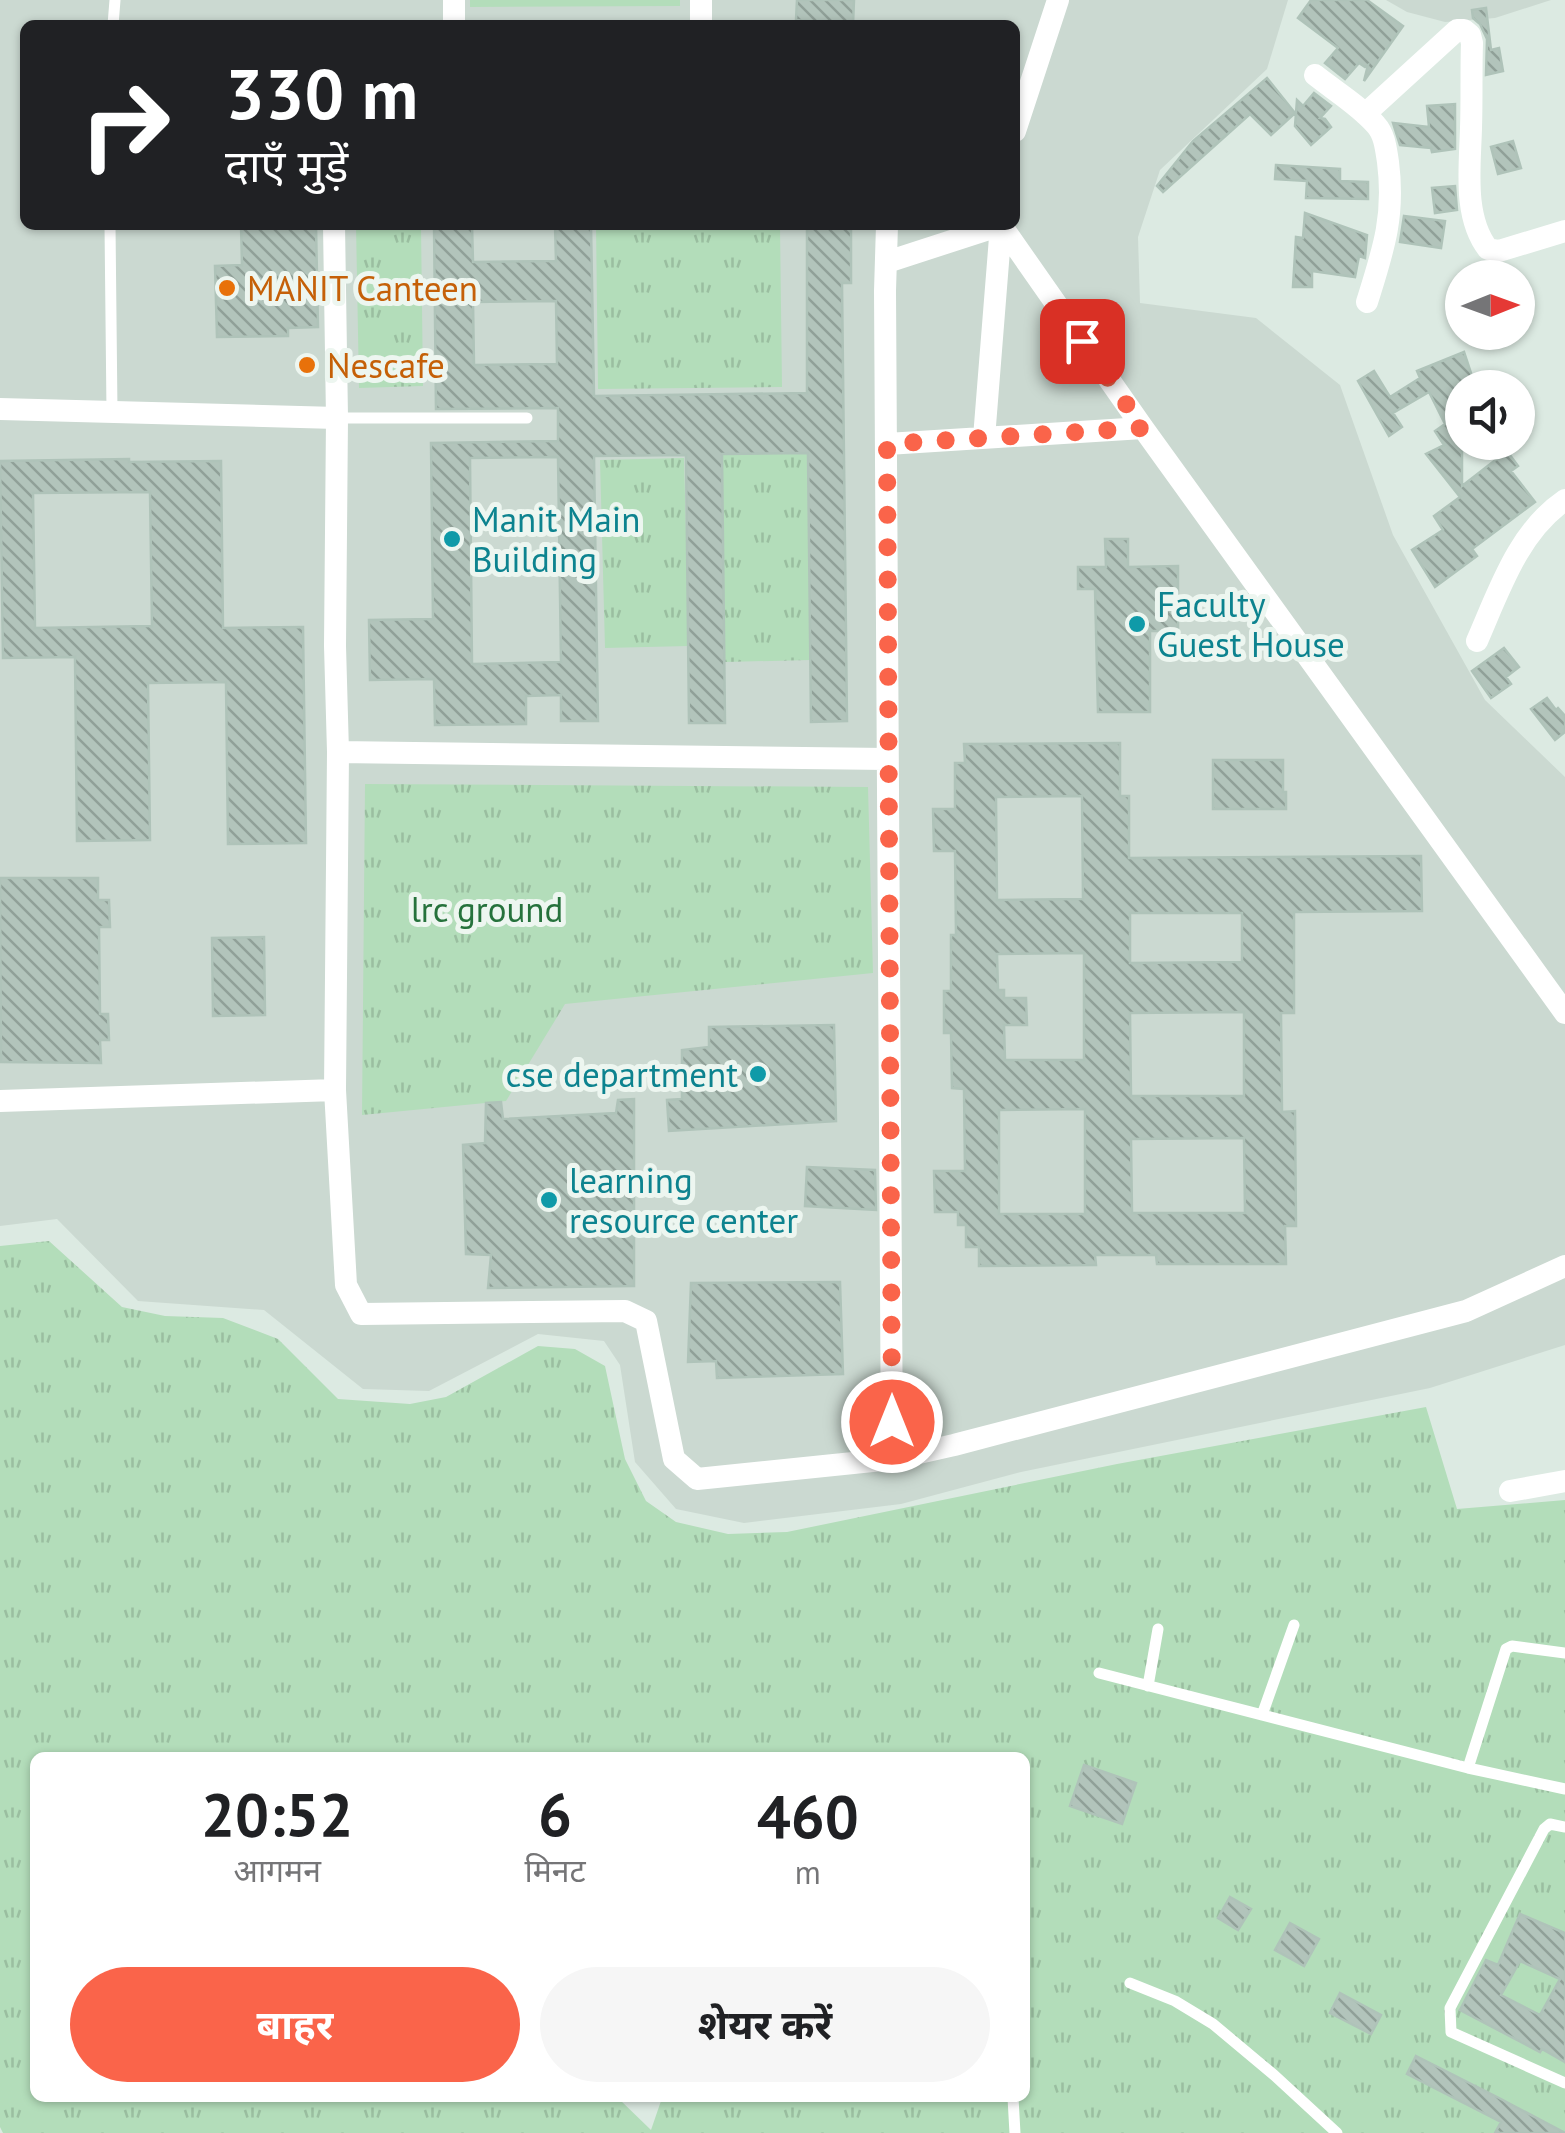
<!DOCTYPE html>
<html lang="hi">
<head>
<meta charset="utf-8">
<style>
	body { margin:0; font-family:"PT Sans","Noto Sans Devanagari",sans-serif; background:#f6f6f6; color:#202124; height:100vh; display:flex; flex-direction:column; font-size:38px; white-space:nowrap }
	* { box-sizing:border-box; margin:0 }
	p { font-size:32px; color:#757577 }
	.icon { flex:none; width:55px; height:55px; fill:none; stroke:currentColor; stroke-width:2; stroke-linecap:round; stroke-linejoin:round }
	.map { position:relative; flex:1; overflow:hidden }
	.side { position:absolute; left:30px; top:1752px; width:1000px; height:350px; display:flex; flex-direction:column; background:#fff; border-radius:15px; box-shadow:0 2px 8px #0004 }
	.side>* { flex:none }
	.guide { position:absolute; left:20px; top:20px; width:1000px; height:210px; border-radius:15px; box-shadow:0 2px 8px #0004; background:#202124; color:#fff; overflow:hidden }
	.needle { width:65px; rotate:89deg }
	.buttons { position:absolute; left:1445px; top:260px; display:grid; gap:20px }
	.buttons a { display:grid; place-items:center; width:90px; height:90px; border-radius:50%; background:#fff; box-shadow:0 2px 8px #0004; font-size:50px }
	.pin { position:absolute; display:grid; place-items:center; width:85px; height:85px; color:#fff; margin:-42px; border-radius:20px; box-shadow:0 5px 15px #0006 }
	.me { position:absolute; width:110px; margin:-55px; rotate:0deg; stroke-linejoin:round; filter:drop-shadow(0 0 8px #0008) }
	.turn { display:flex; align-items:center; gap:35px; height:210px; padding:0 40px; font-size:45px }
	.turn .icon { width:130px; height:130px; stroke-width:2.5 }
	.turn b { display:block; font-size:70px; line-height:85px }
	.eta { display:flex; justify-content:space-evenly; align-items:center; height:170px; text-align:center }
	.eta b { font-size:60px; font-weight:700; line-height:70px }
	.cta { display:flex; gap:20px; margin-top:auto; padding:20px 40px }
	.cta a { flex:1; height:115px; border-radius:60px; background:#fa644a; color:#fff; font-size:40px; font-weight:700; line-height:115px; text-align:center }
	.cta a+a { background:#f6f6f6; color:#202124 }
	.map>svg:first-child { display:block }
	.built { fill:#cbd9d1; fill-rule:evenodd }
	.grass { fill:url(#grass-tufts); fill-rule:evenodd }
	.building { fill:url(#building-back-hatch); stroke:#afc3b9; stroke-width:2.5; fill-rule:evenodd }
	.lines { fill:none; stroke-linecap:round; stroke-linejoin:round }
	.lane { stroke:#fff; stroke-width:11 }
	.street { stroke:#fff; stroke-width:22 }
	.route { stroke:#fa644a; stroke-width:18; stroke-dasharray:0 32.4 }
	.food-dot { fill:#e8710a; stroke:#edf6f0; stroke-width:4 }
	.culture-dot { fill:#0f9aa8; stroke:#edf6f0; stroke-width:4 }
	.labels { text-anchor:middle; dominant-baseline:central; stroke-width:10; stroke-linejoin:round; paint-order:stroke }
	.food-label { font-size:35px; fill:#c56008; stroke:#edf6f0; text-anchor:start }
	.culture-label { font-size:35px; fill:#0d838f; stroke:#edf6f0; text-anchor:start }
	.park-label { font-size:35px; fill:#26723c; stroke:#edf6f0 }
</style>
</head>
<body>
<div class="map">
<svg width="1565" height="2133" viewBox="0 0 1565 2133">
	<defs>
		<pattern id="grass-tufts" width="24" height="20" patternUnits="userSpaceOnUse" patternTransform="scale(2.5)"><rect width="24" height="20" fill="#b3ddba"/><path d="M3 7l-1-3M5 7V3M7 7l1-3M15 17l-1-3M17 17v-4M19 17l1-3" fill="none" stroke="#9abea0"/></pattern>
		<pattern id="building-back-hatch" width="6" height="6" patternUnits="userSpaceOnUse" patternTransform="scale(2.5)"><rect width="6" height="6" fill="#b2c4bb"/><path d="M-1 5l2 2M0 0l6 6M5-1l2 2" fill="none" stroke="#90a098"/></pattern>
	</defs>
	<rect width="100%" height="100%" fill="#dceae2"/>
	<path class="built" d="M0,0H1288L1267,69L1160,170L1138,237L1140,303L1256,318L1340,385L1393,535L1485,700L1565,777V1345L1430,1388L1021,1472L901,1504L744,1523L676,1509L635,1462L620,1365L604,1341L538,1334L429,1391L363,1389L264,1310L138,1301L57,1219L0,1226ZM25,25H1015V225H25Z
		M1386,0H1551L1495,18L1445,22L1407,12Z"/>
	<path class="grass" d="M470,0H680V6L470,7Z
		M356,225H421L423,386L359,388Z
		M596,225H780L782,387L598,389Z
		M808,453L810,660L725,662L722,454Z
		M684,458L689,646L605,648L600,460Z
		M365,784L868,787L873,973L565,1004L506,1101L362,1115Z
		M49,1241L122,1307L165,1316L223,1318L278,1339L338,1399L410,1404L446,1397L538,1346L575,1349L605,1366L625,1459L646,1501L676,1522L728,1534L787,1532L1117,1464L1426,1407L1457,1509L1565,1500V2133H3L0,2127V1246ZM35,1758H1025V2098H662L651,2130L618,2098H35Z"/>
	<path class="building" d="M797,0H854L853,25H826V23L796,20Z
		M1311,0H1367L1403,26L1364,81L1368,65L1365,67L1359,63L1345,79L1325,63L1338,48L1298,18Z
		M1486,8L1491,50L1499,48L1503,71L1486,75L1487,39L1480,24L1473,18L1472,10Z
		M1267,78L1295,113L1271,135L1250,114L1163,192L1157,186L1193,141Z
		M1314,93L1331,106L1320,118L1325,119L1331,127L1311,145L1295,126L1297,100L1303,106Z
		M1455,104V149L1432,152L1431,148L1400,145L1393,123L1429,127L1427,106Z
		M1513,141L1521,168L1498,174L1491,147Z
		M1276,165L1340,169V181L1368,182V199L1306,198L1307,181L1275,179Z
		M1455,186L1457,210L1435,213L1432,188Z
		M1305,213L1367,235L1365,258L1359,256L1355,277L1312,271V287H1293L1296,237L1303,238Z
		M1404,216L1445,221L1441,248L1400,242Z
		M241,225H316L318,327L288,328V336L217,337L215,266L242,265Z
		M434,225H472L473,262L556,261L555,225H591L594,396L807,393V225H851V283H842L847,721L811,722L808,453L722,454L725,723H689L686,455L594,456L598,721H561V695L526,696V724L435,725L434,679L370,680L369,620L433,619L431,443L558,441V408L436,409ZM556,301L557,364L474,365L473,302ZM558,457L561,662L472,664L470,458Z
		M1464,352L1476,388L1462,387V486L1507,451L1518,466L1511,471L1535,502L1472,549L1477,556L1435,587L1412,550L1443,530L1434,516L1460,497L1426,454L1444,445L1435,431L1445,424L1429,392L1393,413L1402,427L1389,436L1358,381L1374,371L1390,397L1420,378L1417,371Z
		M129,459V462L221,461L223,628L303,627L306,843L228,844L226,682L148,683L150,840L77,841L75,657L3,658L0,461ZM150,492L152,626L35,628L33,493Z
		M1105,539H1128V567L1178,566V631H1150V712H1098L1095,589H1078V567H1106Z
		M1504,648L1519,667L1506,677L1511,684L1491,698L1472,671Z
		M1547,698L1556,710L1558,708L1565,716V732L1555,740L1531,709Z
		M1120,743V796H1129V858L1421,856L1422,911L1294,912V1013H1281L1282,1112L1295,1111L1296,1226H1285L1286,1264H1157L1156,1255H1095L1096,1265L979,1266V1247H966V1225H958V1212H935L934,1171H965L964,1089L952,1088L951,1033H944V991H951V935H956L955,851H934L933,809H955V763H965L964,744ZM1082,796L1083,899L997,900L996,797ZM1130,913H1242V962L1130,963ZM1084,953V1060H1005L1004,1025H1027L1026,998H1004V990H998L997,954ZM1244,1012V1096H1131L1130,1013ZM1085,1109V1214H999V1110ZM1244,1138L1245,1213H1132L1131,1139Z
		M1213,760H1283V792H1286V809H1213Z
		M0,878H98V900H109L110,927H99L100,1014H108L109,1040H100L101,1063L1,1062Z
		M264,937L265,1015L213,1016L212,938Z
		M834,1025L836,1121L669,1131L667,1100L682,1099V1050L709,1047V1027Z
		M634,1099V1286L488,1288L491,1255L466,1254L463,1145L485,1143L486,1103L501,1102L503,1119L616,1113L618,1100Z
		M807,1167L875,1170L876,1210L805,1206Z
		M840,1282L843,1374L717,1378L716,1361L688,1362L691,1283Z
		M1084,1765L1136,1783L1122,1824L1070,1806Z
		M1230,1897L1251,1909L1238,1930L1218,1918Z
		M1520,1914L1565,1933V2062L1542,2049L1540,2052L1460,2010L1486,1960L1498,1965ZM1520,1961L1560,1979L1540,2015L1501,1995Z
		M1290,1923L1319,1939L1304,1966L1275,1950Z
		M1340,1993L1381,2015L1371,2034L1330,2013Z
		M1416,2056L1499,2098L1565,2133H1495L1501,2122L1407,2074Z"/>
	<g class="lines">
		<path class="lane" d="M113,25L115,0
			M110,225L112,412
			M337,418H527
			M1099,1673L1468,1768L1565,1789
			M1148,1686L1158,1629
			M1262,1715L1294,1625
			M1468,1768L1506,1649L1512,1646L1565,1653
			M1565,1827L1550,1824L1544,1829L1450,2008L1451,2032L1565,2083
			M1130,1983L1175,2001L1213,2024L1274,2075L1337,2133
			M1013,2098L1015,2133"/>
		<path class="street" d="M454,0V25
			M701,25V0
			M1315,75C1335,91 1360,106 1376,125C1385,135 1386,150 1388,162C1395,217 1383,251 1367,302
			M1365,114L1457,30H1464L1470,35L1472,43C1471,71 1472,100 1471,128C1470,167 1463,217 1488,249L1499,251L1565,231
			M1015,131L1058,0
			M334,225L337,418L335,646L338,752L335,1090L346,1285L361,1314L625,1311L646,1321L674,1459L697,1479L892,1459L954,1445L1466,1311L1565,1266
			M887,225L885,291L892,1459
			M887,262L1001,225L1143,428L1565,1013
			M0,409L337,418
			M984,438L1001,225
			M887,444L1143,428
			M1477,641C1499,591 1518,532 1565,500
			M338,752L887,759
			M0,1101L335,1090
			M1510,1491L1565,1481"/>
	</g>
	<g class="lines">
		<path class="route" d="M892,1422L887,444L1143,428L1082,341"/>
	</g>
	<g class="food-dot">
		<circle cx="227" cy="288" r="10"/>
		<circle cx="307" cy="365" r="10"/>
	</g>
	<g class="culture-dot">
		<circle cx="452" cy="539" r="10"/>
		<circle cx="1137" cy="624" r="10"/>
		<circle cx="758" cy="1074" r="10"/>
		<circle cx="549" cy="1200" r="10"/>
	</g>
	<g class="labels">
		<g class="food-label">
			<text x="247" y="288">MANIT Canteen</text>
			<text x="327" y="365">Nescafe</text>
		</g>
		<g class="culture-label">
			<text x="472" y="519">Manit Main<tspan x="472" dy="40">Building</tspan></text>
			<text x="1157" y="604">Faculty<tspan x="1157" dy="40">Guest House</tspan></text>
			<text x="738" y="1074" text-anchor="end">cse department</text>
			<text x="569" y="1180">learning<tspan x="569" dy="40">resource center</tspan></text>
		</g>
		<g class="park-label">
			<text x="487" y="909">lrc ground</text>
		</g>
	</g>
</svg>
<div class="buttons">
<a><svg class="needle" viewBox="-14 -14 28 28"><path d="M0-13l5 13h-10z" fill="#e53935"/><path d="M0 13l5-13h-10z" fill="#757577"/></svg></a>
<a><svg class="icon" aria-label="sound" viewBox="0 0 24 24"><path d="M4 9h4l5-4v14l-5-4H4zM17 9q2 3 0 6"/></svg></a>
</div>
<div class="pin" style="left:1082px;top:341px;background:#d93025"><svg class="icon" aria-label="arrive" viewBox="0 0 24 24"><path d="M6 21V4h12l-3 4 3 4H6"/></svg></div>
<svg class="me" style="left:892px;top:1422px" viewBox="-20 -20 40 40"><circle r="17" fill="#fa644a" stroke="#fff" stroke-width="3"/><path d="M0-11L8 9 0 5-8 9z" fill="#fff"/></svg>
<div class="guide">
<div class="turn"><svg class="icon" aria-label="right" viewBox="0 0 24 24"><path d="M7 20v-9h11M14 6l5 5-5 5"/></svg><div><b>330 m</b>दाएँ मुड़ें</div></div>
</div>
<section class="side">
<div class="eta">
<div><b>20:52</b><p>आगमन</p></div>
<div><b>6</b><p>मिनट</p></div>
<div><b>460</b><p>m</p></div>
</div>
<div class="cta"><a>बाहर</a><a>शेयर करें</a></div>
</section>
</div>
</body>
</html>
